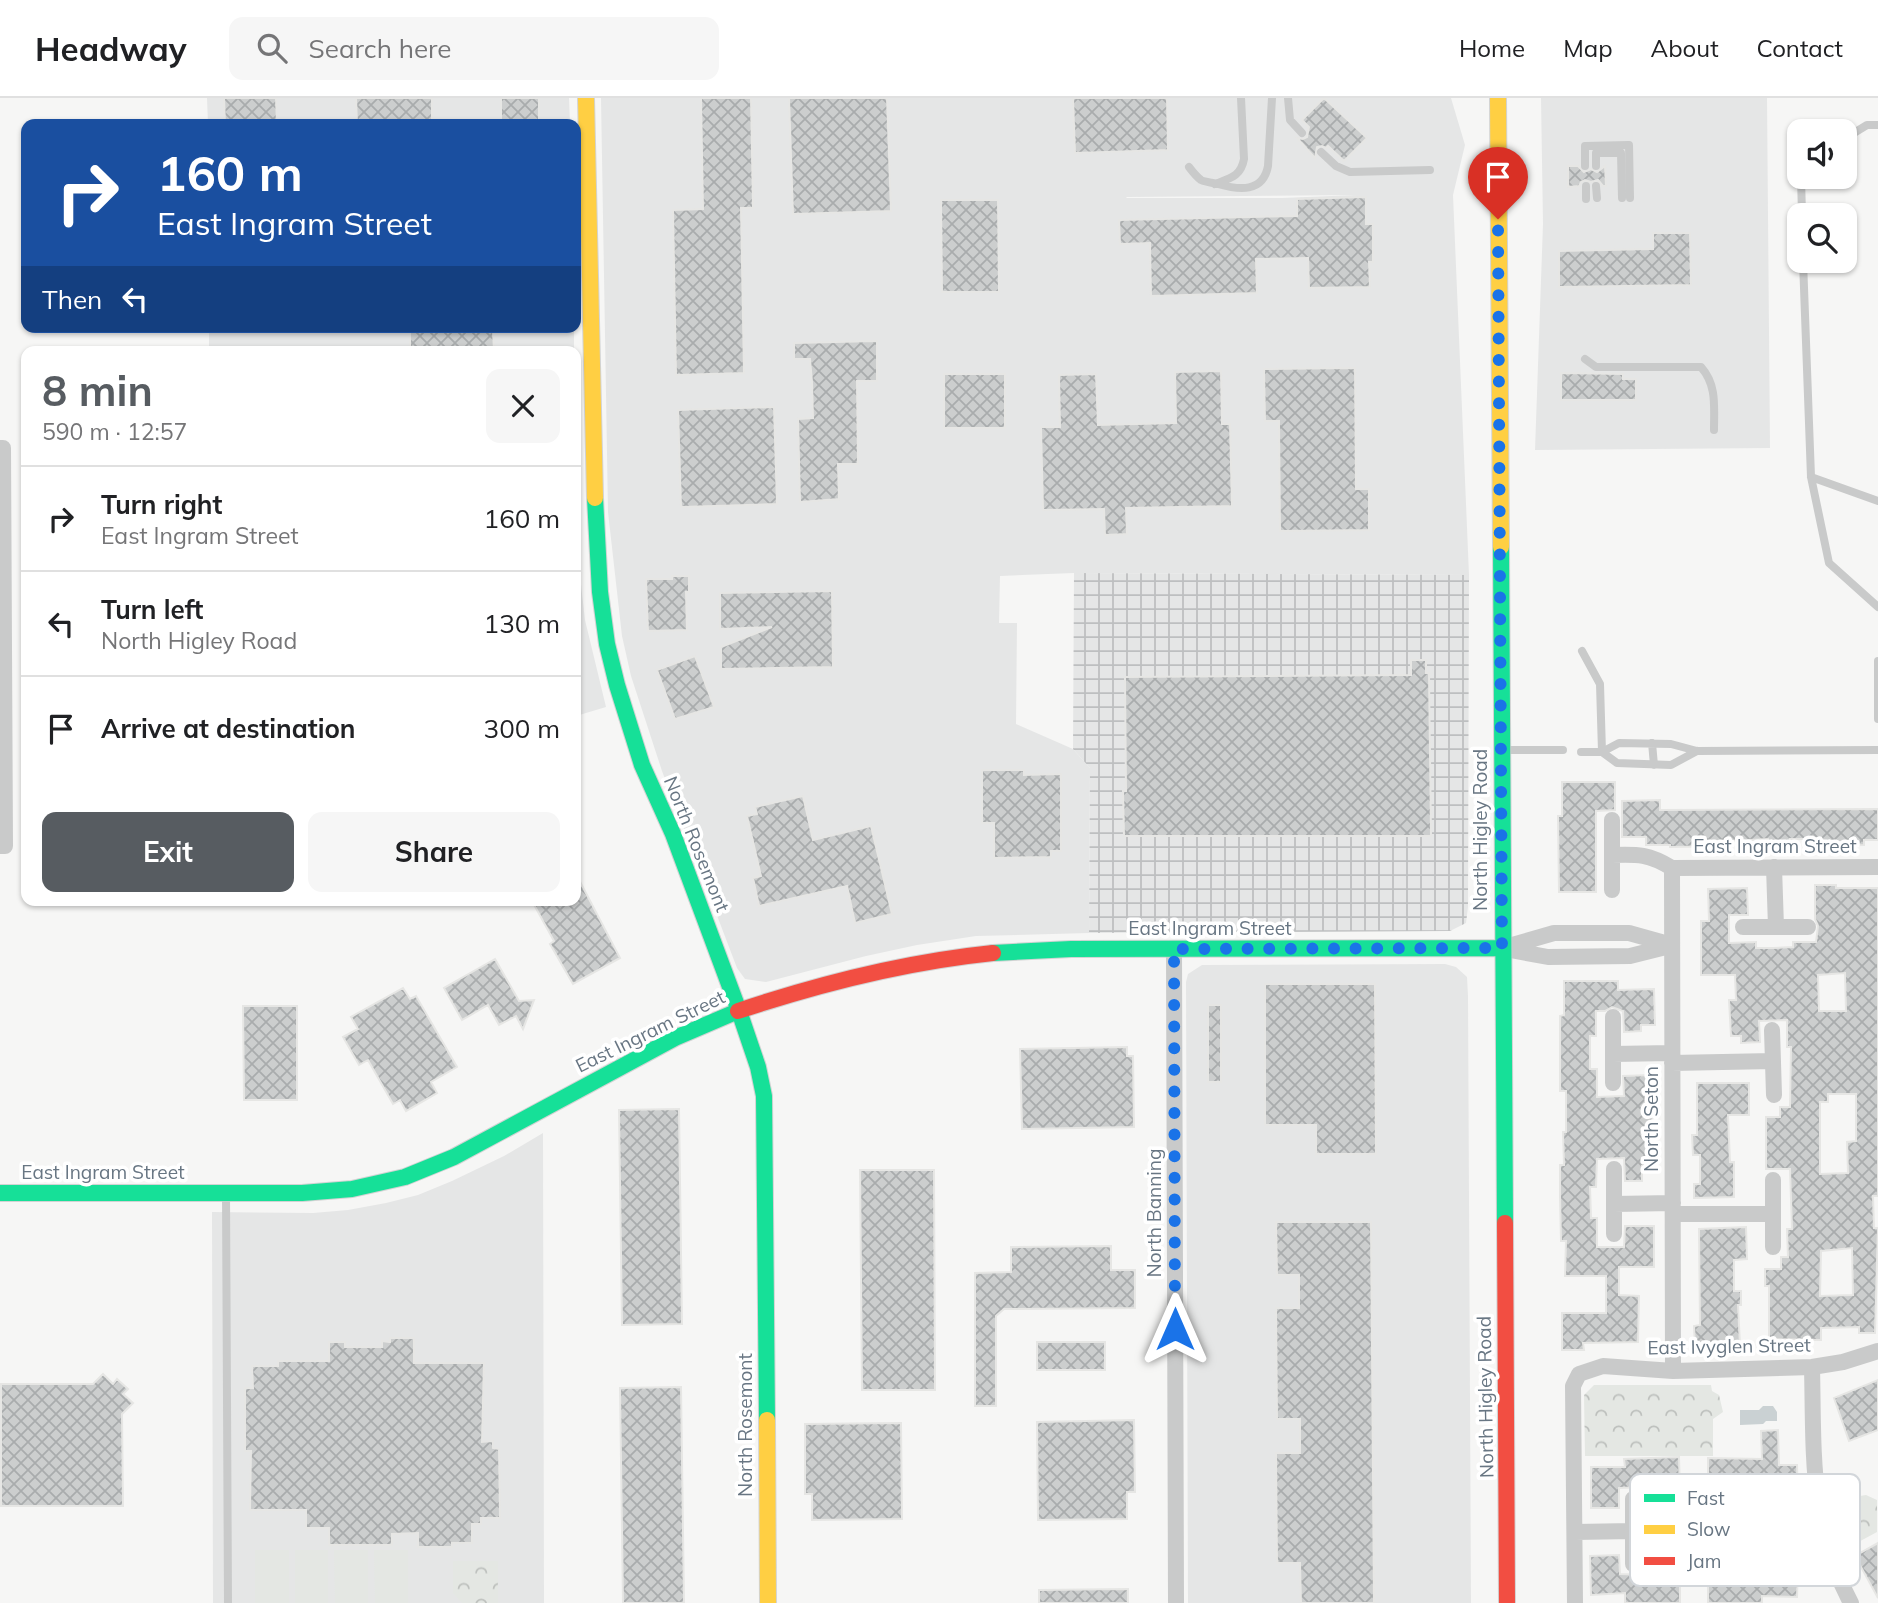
<!DOCTYPE html>
<html lang="en">
<head>
<meta charset="utf-8">
<style>
	body { margin:0; font-family:Mulish,sans-serif; background:#f6f6f6; color:#202124; height:100vh; display:flex; flex-direction:column; font-size:26px; white-space:nowrap }
	* { box-sizing:border-box; margin:0 }
	p { font-size:23px; color:#757577 }
	.icon { flex:none; width:38px; height:38px; fill:none; stroke:currentColor; stroke-width:2; stroke-linecap:round; stroke-linejoin:round }
	.map { position:relative; flex:1; overflow:hidden }
	.sheet { position:absolute; left:21px; top:248px; width:560px; height:560px; display:flex; flex-direction:column; background:#fff; border-radius:14px; box-shadow:0 2px 5px #0004 }
	.sheet>* { flex:none }
	.top-card { position:absolute; left:21px; top:21px; width:560px; height:214px; border-radius:14px; box-shadow:0 2px 5px #0004; background:#1a4fa0; color:#fff; overflow:hidden }
	.fabs { position:absolute; left:1787px; top:21px; display:grid; gap:14px }
	.fabs a { display:grid; place-items:center; width:70px; height:70px; border-radius:14px; background:#fff; box-shadow:0 2px 5px #0004; font-size:35px }
	.pin { position:absolute; display:grid; place-items:center; width:60px; height:60px; color:#fff; margin:-72px -30px; border-radius:50% 50% 50% 0; rotate:-45deg; box-shadow:0 0 7px #0007 }
	.pin .icon { rotate:45deg }
	.me { position:absolute; width:77px; margin:-38px; rotate:0deg; stroke-linejoin:round; filter:drop-shadow(0 0 5px #0008) }
	.turn { display:flex; align-items:center; gap:24px; height:147px; padding:0 21px; font-size:32px }
	.turn .icon { width:91px; height:91px; stroke-width:2.5 }
	.turn b { display:block; font-size:49px; line-height:60px }
	.then { display:flex; align-items:center; height:66px; padding:0 21px; background:#0003; gap:14px; font-size:26px }
	.round { display:grid; place-items:center; flex:none; width:74px; height:74px; border-radius:14px; background:#f6f6f6 }
	.overview { display:flex; align-items:center; justify-content:space-between; height:119px; padding:0 21px }
	h1 { font-size:42px; font-weight:700; line-height:52px; color:#575c61 }
	.primary-button { display:flex; gap:14px; margin-top:auto; padding:14px 21px }
	.primary-button a { flex:1; height:80px; border-radius:14px; background:#575c61; color:#fff; font-size:28px; font-weight:700; line-height:80px; text-align:center }
	.primary-button a+a { background:#f6f6f6; color:#202124 }
	ul { padding:0; list-style:none }
	li { display:flex; align-items:center; gap:21px; height:105px; padding:0 21px; border-top:2px solid #e0e0e0 }
	li div { flex:1 }
	li b { display:block; font-size:26px }
	li em { font-style:normal }
	header { display:flex; align-items:center; gap:42px; box-sizing:border-box; height:98px; padding:0 35px; background:#fff; border-bottom:2px solid #e0e0e0 }
	header strong { font-size:33px }
	nav { display:flex; gap:38px; margin-inline-start:auto; font-size:24px }
	.search { width:490px; height:63px; background:#f6f6f6; display:flex; align-items:center; gap:18px; box-sizing:border-box; padding:0 24px; border-radius:14px; color:#757577; font-size:26px }
	.map>svg:first-child { display:block }
	.built { fill:#e5e6e6; fill-rule:evenodd }
	.industrial { fill:url(#industrial-grid) }
	.green { fill:#e4e7e3 }
	.park { fill:url(#park-crowns) }
	.water { fill:#cad1d3 }
	.building { fill:url(#building-cross-hatch); stroke:#e6e6e4; stroke-width:2; fill-rule:evenodd }
	.lines { fill:none; stroke-linecap:round; stroke-linejoin:round }
	.fast-casing { stroke:#d2d3d3; stroke-width:18 }
	.slow-casing { stroke:#d2d3d3; stroke-width:18 }
	.jam-casing { stroke:#d2d3d3; stroke-width:18 }
	.lane { stroke:#c9caca; stroke-width:8 }
	.street { stroke:#c9caca; stroke-width:16 }
	.fast { stroke:#16e098; stroke-width:16 }
	.slow { stroke:#ffcf43; stroke-width:16 }
	.jam { stroke:#f24e42; stroke-width:16 }
	.route { stroke:#1a73e8; stroke-width:12; stroke-dasharray:0 21.6 }
	.labels { text-anchor:middle; dominant-baseline:central; stroke-width:7; stroke-linejoin:round; paint-order:stroke }
	.street-label { font-size:19px; fill:#687683; stroke:#fff }
	.key { fill:#fff; stroke:#d2d6da; stroke-width:2 }
	.key-label { font-size:19px; fill:#687683 }
</style>
</head>
<body>
<header>
<strong>Headway</strong>
<div class="search"><svg class="icon" aria-label="search" viewBox="0 0 24 24"><circle cx="10" cy="10" r="6"/><path d="M15 15l6 6"/></svg>Search here</div>
<nav><a>Home</a><a>Map</a><a>About</a><a>Contact</a></nav>
</header>
<div class="map">
<svg width="1878" height="1505" viewBox="0 0 1878 1505">
	<defs>
		<pattern id="industrial-grid" width="8" height="8" patternUnits="userSpaceOnUse" patternTransform="scale(1.75)"><rect width="8" height="8" fill="#e5e6e6"/><path d="M0 4h8M4 0v8" fill="none" stroke="#bdbfc0"/></pattern>
		<pattern id="park-crowns" width="20" height="18" patternUnits="userSpaceOnUse" patternTransform="scale(1.75)"><rect width="20" height="18" fill="#e4e7e3"/><path d="M2 6a3 3 0 1 1 6 0M12 15a3 3 0 1 1 6 0" fill="none" stroke="#bdc0bd"/></pattern>
		<pattern id="building-cross-hatch" width="8" height="8" patternUnits="userSpaceOnUse" patternTransform="scale(1.75)"><rect width="8" height="8" fill="#cccece"/><path d="M0 0l8 8M0 8l8-8" fill="none" stroke="#a9acad"/></pattern>
	</defs>
	<rect width="100%" height="100%" fill="#f6f6f5"/>
	<path class="built" d="M207,0H569L570,26H208Z
		M601,0H1451L1465,47L1453,97L1469,477L1074,475L1000,478L999,525H1017L1016,626L1073,651L1090,670L1089,835L976,838L917,847L866,858L766,884L745,881L737,870L662,673L631,578L622,538L608,414ZM1357,97L1282,100H1126L1127,99Z
		M1541,0H1767L1770,350L1535,352L1543,126Z
		M209,229H574V254H209Z
		M576,350L580,478L585,522L606,609L576,618Z
		M1445,866L1456,869L1467,879L1468,898L1471,1505H1188L1186,884L1188,876L1202,867Z
		M543,1035L544,1505H213L212,1114L313,1115L348,1112L386,1105L418,1097L452,1083L504,1058Z"/>
	<path class="industrial" d="M1074,475L1469,477L1468,809L1466,825L1450,833L1089,835L1090,670L1073,651Z"/>
	<path class="green" d="M255,1452H289V1505H255Z
		M295,1452H328V1505H295Z
		M334,1452H368V1505H335Z
		M374,1452H408V1505H375Z"/>
	<path class="park" d="M1594,1287H1711L1712,1293L1719,1297L1723,1314L1713,1321V1358H1585L1584,1297Z
		M1829,1380C1841,1384 1849,1392 1860,1398L1866,1397L1877,1402V1434L1840,1454L1834,1430Z
		M453,1463H498V1505H462L453,1495Z"/>
	<path class="water" d="M1763,1308H1773L1777,1314V1323H1766L1763,1326L1740,1327V1312H1759Z"/>
	<path class="building" d="M224,0H276L277,26H225Z
		M356,0H432V26H357Z
		M501,0H539V26H501Z
		M701,0H751L753,110H741L744,275L676,277L673,112L703,111Z
		M789,0H887L891,113L793,116Z
		M1073,0H1167L1168,52L1075,55Z
		M1324,0L1367,40L1344,63L1328,48L1326,50L1322,48L1317,49L1315,60L1297,40L1303,41L1307,39L1309,29L1302,22Z
		M1568,68H1578L1584,74L1591,71L1597,74L1605,68L1606,88H1603L1598,82L1591,84L1585,82L1581,84L1579,88L1568,89Z
		M1366,99V126H1373V164H1369L1370,189L1309,190L1308,160L1256,161L1257,195L1151,198L1150,145L1120,146L1119,122L1297,118V101Z
		M941,102H998L999,194H942Z
		M1653,135H1690L1691,187L1559,189V153L1653,151Z
		M410,229H442V233L493,232L494,254H410Z
		M877,243V283H857L858,366H838L839,401L800,404L798,321L813,320L812,284L810,261H794V245Z
		M1355,270L1356,391H1369V432L1280,433L1279,323H1265L1264,271Z
		M1221,273L1222,326H1230L1232,408L1126,410L1127,436L1105,437L1104,411L1043,412L1041,329H1060L1059,277L1096,276L1098,327L1176,325L1175,274Z
		M1561,275L1623,276V281H1636V302H1561Z
		M944,276H1005V330H944Z
		M774,309L777,406L681,409L678,312Z
		M672,478H689V494H686L687,532L648,533L646,481H672Z
		M832,493L833,569L721,571V549L772,529L720,531V495Z
		M695,558L714,609L675,621L657,572Z
		M1411,562H1426V575H1429L1431,738H1124L1123,693H1126L1125,579L1411,577Z
		M982,672H1024V677L1061,676V753H1051V759L994,760V725H982Z
		M1562,684H1615V712L1596,713V794H1559L1558,718H1562Z
		M803,698L813,742L871,728L892,816L855,825L847,788L759,808L753,780L761,778L747,718L757,716L755,709Z
		M1660,702V712L1878,711V742H1864V747L1816,748V741H1790L1791,748L1769,749L1768,741L1732,743V748L1670,749V747H1646V739H1622V703Z
		M576,776L620,860L573,886L550,846L554,843L532,803H576Z
		M1815,787H1836V790H1878V1098H1873L1874,1130H1878L1875,1235H1859V1229L1821,1230V1242L1769,1241V1188H1765V1171H1781V1159H1788L1787,1131H1792L1790,1071H1766V1019H1780V1009H1790L1791,949H1787V922L1759,923L1760,944L1741,945V938H1731L1729,902H1736L1735,877H1701V823H1709L1708,791L1747,790L1748,817H1729V845L1756,844V850H1773L1793,849V844H1816L1818,828L1815,821ZM1845,875L1846,913H1819L1818,877ZM1828,996H1856V1043L1847,1044L1848,1075L1820,1076V1004H1828ZM1852,1150L1853,1197L1820,1198L1821,1153Z
		M495,861L519,903L534,902L523,931L516,918L499,927L488,907L462,922L444,890Z
		M1564,883H1618V892L1654,891L1655,927H1641V933L1624,934L1623,913L1612,909L1605,913H1596V938H1590V971H1597V999L1624,998L1623,978L1652,977L1653,1068H1642V1083H1625L1624,1060L1597,1061L1596,1089H1590L1591,1120H1597V1149H1624L1625,1128H1654V1169H1619V1197L1639,1198L1638,1244L1583,1245L1584,1252H1562V1215H1606V1178H1565L1566,1143H1561L1560,1098V1067H1564L1563,1034H1566V993H1560V918L1564,917Z
		M1265,886H1375L1376,1056H1316V1027H1265Z
		M403,890L410,901L416,898L457,969L431,984L437,995L406,1013L400,1002L393,1006L368,962L359,967L343,939L358,931L351,919Z
		M1208,907H1221V984H1208Z
		M243,908H297V1002H244Z
		M1127,949V958H1133L1134,1029L1022,1031L1020,951Z
		M1697,985H1749V1017H1728L1730,1064H1734V1099L1694,1100V1086H1700V1057H1693L1692,1037H1697Z
		M679,1011L682,1226L622,1227L619,1012Z
		M860,1072H934L935,1292H862Z
		M1276,1124H1371L1374,1505H1301L1300,1465H1277L1276,1355H1300V1321H1277L1276,1210H1299V1177H1277Z
		M1746,1129L1747,1161L1734,1162V1193H1741V1207H1738L1740,1247L1695,1249L1694,1228L1700,1227L1699,1131Z
		M1111,1148V1172H1135V1210L1004,1211L996,1218V1308H975V1175L1011,1174V1149Z
		M390,1240H414V1265H484L482,1344L493,1343V1350L499,1351L500,1420H481V1426H472V1445H452V1449H418V1435L392,1436V1447H329V1430H306V1412H250L251,1353H245V1290H253L252,1268H278V1263H329V1244H345V1249H382V1243L390,1244Z
		M1037,1244H1105V1272H1037Z
		M103,1276L113,1286L117,1281L128,1291L123,1296L133,1305L122,1316L123,1408H1V1286H93Z
		M1878,1282V1332L1849,1343L1834,1300Z
		M681,1289L684,1505H623L620,1290Z
		M1134,1322L1135,1394H1127V1421L1038,1422L1037,1324Z
		M901,1325L902,1421L812,1422V1396H805V1326Z
		M1778,1332L1779,1367H1797L1798,1400H1785L1786,1414L1769,1415L1768,1390L1757,1387L1740,1389L1739,1416H1734V1453H1740V1476L1755,1477L1769,1476V1454H1786V1468L1798,1469L1797,1499L1762,1498V1505H1708V1472L1680,1471V1505H1625V1495L1591,1497L1590,1458L1619,1457L1620,1476L1646,1477V1453H1654V1416H1647L1646,1389L1619,1390V1410H1591V1369H1625L1624,1361L1679,1359L1680,1394H1708V1360L1762,1361L1761,1333Z
		M1878,1445V1500L1855,1458Z
		M1128,1491V1505H1039V1492Z"/>
	<g class="lines">
		<g class="fast-casing">
			<path id="fast" d="M595,400L600,494L607,546L617,587L642,667L673,736L739,913L758,969L764,998L767,1322
				M1501,449L1505,1125
				M993,855L1071,851L1502,850
				M0,1095H302L352,1091L405,1079L454,1059L675,940L738,913"/>
		</g>
		<g class="slow-casing">
			<path id="slow" d="M586,0L595,400
				M1498,0L1501,449
				M767,1322L768,1505"/>
		</g>
		<g class="jam-casing">
			<path id="jam" d="M738,913C822,885 905,864 993,855
				M1505,1125L1507,1505"/>
		</g>
		<path class="lane" d="M1288,0L1290,22L1302,35
			M1844,41L1867,27H1878
			M1321,54L1336,68L1350,74L1430,72
			M1585,68V48L1629,47L1630,100
			M1596,68V55H1621L1622,100
			M1189,69C1192,73 1197,79 1201,82C1205,84 1213,85 1218,86C1239,92 1263,95 1268,68L1272,0
			M1801,79L1802,117
			M1215,86C1231,80 1241,78 1244,61L1241,0
			M1586,88V101
			M1596,88L1597,100
			M1803,163L1811,379L1829,465L1878,509
			M1585,261L1596,269H1701C1717,287 1714,308 1714,332
			M1811,379L1878,403
			M1582,553L1600,586L1602,654
			M1878,563V621
			M1652,645L1654,667
			M1504,652H1563
			M1581,654H1602L1619,645L1671,646L1697,653L1878,652
			M1602,654L1617,665L1671,667L1697,653
			M226,1095L228,1505"/>
		<path class="street" d="M0,350H3L5,748H0
			M1612,722V792
			M1612,757C1638,756 1649,756 1672,770
			M1774,769L1776,829
			M1672,770L1673,1273
			M1672,770L1878,769
			M1743,829H1808
			M1502,850L1554,835H1629L1672,847
			M1174,851L1176,1505
			M1505,851L1548,859L1630,858L1670,848
			M1613,919V985
			M1772,932L1774,997
			M1613,956L1672,955
			M1672,965L1773,963
			M1614,1071V1136
			M1773,1082V1149
			M1614,1106L1673,1105
			M1673,1116H1773
			M1812,1269C1814,1355 1809,1428 1851,1505
			M1633,1401V1466
			M1756,1431L1822,1432
			M1575,1434L1633,1433
			M1756,1467V1397
			M1575,1505L1573,1288L1579,1276L1603,1268L1673,1273L1812,1269L1843,1264L1878,1253"/>
		<use href="#fast" class="fast"/>
		<use href="#slow" class="slow"/>
		<use href="#jam" class="jam"/>
	</g>
	<g class="lines">
		<path class="route" d="M1175,1231L1174,851L1502,850L1498,121"/>
	</g>
	<g class="labels">
		<g class="street-label">
			<text transform="translate(1480 732) rotate(-90)">North Higley Road</text>
			<text transform="translate(697 746) rotate(68)">North Rosemont</text>
			<text x="1775" y="748">East Ingram Street</text>
			<text x="1210" y="830">East Ingram Street</text>
			<text transform="translate(650 933) rotate(-26)">East Ingram Street</text>
			<text transform="translate(1651 1021) rotate(-90)">North Seton</text>
			<text x="103" y="1074">East Ingram Street</text>
			<text transform="translate(1154 1115) rotate(-90)">North Banning</text>
			<text transform="translate(1729 1248) rotate(-1)">East Ivyglen Street</text>
			<text transform="translate(1485 1299) rotate(-91)">North Higley Road</text>
			<text transform="translate(745 1327) rotate(-90)">North Rosemont</text>
		</g>
	</g>
	<rect x="1630" y="1376" width="230" height="112" rx="10" class="key"/>
	<rect x="1644" y="1396" width="31" height="8" fill="#16e098"/>
	<rect x="1644" y="1427" width="31" height="9" fill="#ffcf43"/>
	<rect x="1644" y="1459" width="31" height="8" fill="#f24e42"/>
	<g class="key-label">
		<text x="1687" y="1407">Fast</text>
		<text x="1687" y="1438">Slow</text>
		<text x="1687" y="1470">Jam</text>
	</g>
</svg>
<div class="fabs">
<a><svg class="icon" aria-label="sound" viewBox="0 0 24 24"><path d="M4 9h4l5-4v14l-5-4H4zM17 9q2 3 0 6"/></svg></a>
<a><svg class="icon" aria-label="search" viewBox="0 0 24 24"><circle cx="10" cy="10" r="6"/><path d="M15 15l6 6"/></svg></a>
</div>
<div class="pin" style="left:1498px;top:121px;background:#d93025"><svg class="icon" aria-label="arrive" viewBox="0 0 24 24"><path d="M6 21V4h12l-3 4 3 4H6"/></svg></div>
<svg class="me" style="left:1175px;top:1231px" viewBox="-20 -20 40 40"><path d="M0-17L14 15 0 8-14 15z" fill="#1a73e8" stroke="#fff" stroke-width="4"/></svg>
<div class="top-card">
<div class="turn"><svg class="icon" aria-label="right" viewBox="0 0 24 24"><path d="M7 20v-9h11M14 6l5 5-5 5"/></svg><div><b>160 m</b>East Ingram Street</div></div>
<div class="then">Then<svg class="icon" aria-label="left" viewBox="0 0 24 24"><path d="M17 20v-9H6M10 6l-5 5 5 5"/></svg></div>
</div>
<section class="sheet">
<div class="overview"><div><h1>8 min</h1><p>590 m · 12:57</p></div><a class="round"><svg class="icon" aria-label="close" viewBox="0 0 24 24"><path d="M6 6l12 12M18 6L6 18"/></svg></a></div>
<ul>
<li><svg class="icon" aria-label="right" viewBox="0 0 24 24"><path d="M7 20v-9h11M14 6l5 5-5 5"/></svg><div><b>Turn right</b><p>East Ingram Street</p></div><em>160 m</em></li>
<li><svg class="icon" aria-label="left" viewBox="0 0 24 24"><path d="M17 20v-9H6M10 6l-5 5 5 5"/></svg><div><b>Turn left</b><p>North Higley Road</p></div><em>130 m</em></li>
<li><svg class="icon" aria-label="arrive" viewBox="0 0 24 24"><path d="M6 21V4h12l-3 4 3 4H6"/></svg><div><b>Arrive at destination</b></div><em>300 m</em></li>
</ul>
<div class="primary-button"><a>Exit</a><a>Share</a></div>
</section>
</div>
</body>
</html>
